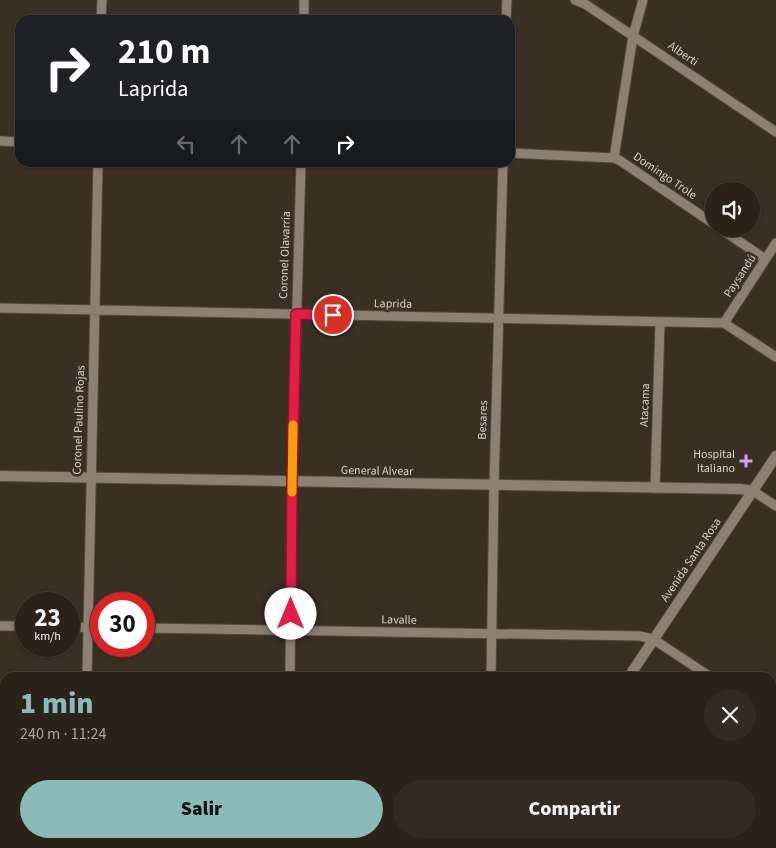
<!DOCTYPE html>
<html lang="es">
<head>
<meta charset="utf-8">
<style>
	body { margin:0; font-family:"Source Sans 3",sans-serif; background:#332b23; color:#f1f3f6; height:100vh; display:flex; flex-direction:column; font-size:19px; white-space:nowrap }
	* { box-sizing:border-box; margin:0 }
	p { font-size:16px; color:#a6a4a2 }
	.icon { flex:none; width:28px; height:28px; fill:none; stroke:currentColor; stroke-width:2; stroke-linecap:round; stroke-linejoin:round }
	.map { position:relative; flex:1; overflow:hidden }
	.details { position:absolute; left:0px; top:672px; width:776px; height:176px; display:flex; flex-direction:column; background:#2b231a; border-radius:15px 15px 0 0; box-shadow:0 1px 4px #0004,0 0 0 1px #474039 }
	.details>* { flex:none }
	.guide { position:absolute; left:15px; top:15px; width:500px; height:152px; border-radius:15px; box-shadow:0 1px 4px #0004,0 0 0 1px #474039; background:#202124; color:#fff; overflow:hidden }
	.tools { position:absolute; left:705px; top:182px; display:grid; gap:10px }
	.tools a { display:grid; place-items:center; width:55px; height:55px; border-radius:50%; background:#2b231a; box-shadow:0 1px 4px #0004,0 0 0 1px #474039; font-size:25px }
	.speed { position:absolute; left:15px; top:592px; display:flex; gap:10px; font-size:25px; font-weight:700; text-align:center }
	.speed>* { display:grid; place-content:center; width:65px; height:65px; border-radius:50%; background:#2b231a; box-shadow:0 1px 4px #0004,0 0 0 1px #474039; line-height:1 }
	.speed small { font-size:12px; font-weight:400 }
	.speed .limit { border:8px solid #d22; background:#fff; color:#111 }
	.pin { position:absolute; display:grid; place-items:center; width:42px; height:42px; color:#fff; margin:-21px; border:2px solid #fff; border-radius:50%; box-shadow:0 1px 5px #0007 }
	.me { position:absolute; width:55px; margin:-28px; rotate:0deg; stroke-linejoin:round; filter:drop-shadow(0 0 4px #0008) }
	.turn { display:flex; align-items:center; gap:18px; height:105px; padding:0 20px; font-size:22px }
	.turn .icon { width:65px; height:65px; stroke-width:2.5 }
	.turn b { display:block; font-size:35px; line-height:42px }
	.lanes { display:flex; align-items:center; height:48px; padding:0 20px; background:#0003; justify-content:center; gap:25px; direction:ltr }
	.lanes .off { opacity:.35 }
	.round { display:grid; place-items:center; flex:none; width:52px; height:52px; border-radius:26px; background:#332b23 }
	.headline { display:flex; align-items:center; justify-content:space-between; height:85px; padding:0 20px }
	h1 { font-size:30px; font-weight:800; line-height:38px; color:#8bbbb9 }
	.button { display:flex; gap:10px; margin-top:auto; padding:10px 20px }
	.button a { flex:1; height:58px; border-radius:30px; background:#8bbbb9; color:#111; font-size:20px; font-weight:800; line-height:58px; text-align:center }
	.button a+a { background:#332b23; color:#f1f3f6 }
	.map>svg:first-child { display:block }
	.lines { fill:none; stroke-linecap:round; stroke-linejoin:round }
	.minor-casing { stroke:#544b41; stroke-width:11 }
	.tertiary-casing { stroke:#544b41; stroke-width:12 }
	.minor { stroke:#8c8073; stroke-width:9 }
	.tertiary { stroke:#8c8073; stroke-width:10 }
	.route-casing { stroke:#92132f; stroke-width:12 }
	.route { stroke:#e11d48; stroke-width:9 }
	.slow { stroke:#f59e0b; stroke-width:9 }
	.poi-dot { fill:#d59cfb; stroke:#392f23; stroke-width:2 }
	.labels { text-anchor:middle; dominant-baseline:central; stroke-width:5; stroke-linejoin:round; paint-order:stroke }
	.street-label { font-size:12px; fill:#d8d2ca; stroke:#392f23 }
	.poi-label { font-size:12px; fill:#d8d2ca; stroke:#392f23; text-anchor:end }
</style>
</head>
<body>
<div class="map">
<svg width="776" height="848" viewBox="0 0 776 848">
	<rect width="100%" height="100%" fill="#392f23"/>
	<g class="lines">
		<g class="minor-casing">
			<path id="minor" d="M575,0L585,4L633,36L776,132
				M101,20L102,0
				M304,20V0
				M506,20L507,0
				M0,141L20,142
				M510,153L614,158L619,160L714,224
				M614,158L633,36L643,0
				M721,229L765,259
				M0,308L724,323L776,357
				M724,323L776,243
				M655,488L660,322
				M753,491L776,506
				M0,626H26
				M69,627L101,628
				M144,628L640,636L653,639L712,678
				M87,678L98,162
				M290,678L292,482L301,162
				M491,678L494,486L503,162
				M771,716L776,719
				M771,748L776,741
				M0,777H5
				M639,844L645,848
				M84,848V844
				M287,848V844
				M490,848V844
				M704,848L707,844"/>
		</g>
		<g class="tertiary-casing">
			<path id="tertiary" d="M0,476L740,489L753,491
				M628,678L776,456
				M513,848L516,844"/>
		</g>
		<use href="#minor" class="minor"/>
		<use href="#tertiary" class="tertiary"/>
	</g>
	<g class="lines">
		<g class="route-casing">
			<path id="route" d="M291,614L292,482L296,314L333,315"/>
		</g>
		<use href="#route" class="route"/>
		<path class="slow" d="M292,492L293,425"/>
	</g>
	<path class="poi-dot" d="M743.5 453.5h5v5h5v5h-5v5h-5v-5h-5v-5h5z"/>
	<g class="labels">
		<g class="street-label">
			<text transform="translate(683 54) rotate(34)">Alberti</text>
			<text transform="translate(665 176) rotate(34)">Domingo Trole</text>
			<text transform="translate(285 255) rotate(-88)">Coronel Olavarría</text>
			<text transform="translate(740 276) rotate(-57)">Paysandú</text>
			<text transform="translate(393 304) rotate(1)">Laprida</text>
			<text transform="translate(645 405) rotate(-88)">Atacama</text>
			<text transform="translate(79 420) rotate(-88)">Coronel Paulino Rojas</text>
			<text transform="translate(483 420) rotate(-88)">Besares</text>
			<text transform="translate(377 471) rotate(1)">General Alvear</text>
			<text transform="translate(691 560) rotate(-56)">Avenida Santa Rosa</text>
			<text transform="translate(399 620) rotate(1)">Lavalle</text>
		</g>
		<g class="poi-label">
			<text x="735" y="454">Hospital<tspan x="735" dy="14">Italiano</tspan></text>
		</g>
	</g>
</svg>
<div class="tools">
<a><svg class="icon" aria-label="sound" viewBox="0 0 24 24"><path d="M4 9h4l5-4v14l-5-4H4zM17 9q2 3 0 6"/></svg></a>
</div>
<div class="speed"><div>23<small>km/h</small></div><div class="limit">30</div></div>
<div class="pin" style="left:333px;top:315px;background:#d93025"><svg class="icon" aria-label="arrive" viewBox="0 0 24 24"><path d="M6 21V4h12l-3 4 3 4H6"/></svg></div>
<svg class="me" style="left:291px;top:614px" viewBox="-20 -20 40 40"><circle r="19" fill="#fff"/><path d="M0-13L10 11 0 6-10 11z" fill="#e11d48"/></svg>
<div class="guide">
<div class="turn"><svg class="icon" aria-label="right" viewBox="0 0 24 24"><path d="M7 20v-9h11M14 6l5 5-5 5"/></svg><div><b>210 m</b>Laprida</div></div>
<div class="lanes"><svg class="icon off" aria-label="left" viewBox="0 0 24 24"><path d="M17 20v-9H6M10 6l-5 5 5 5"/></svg><svg class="icon off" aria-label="ahead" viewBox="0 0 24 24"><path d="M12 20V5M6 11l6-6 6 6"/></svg><svg class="icon off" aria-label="ahead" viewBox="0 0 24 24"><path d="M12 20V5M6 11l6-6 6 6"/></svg><svg class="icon" aria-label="right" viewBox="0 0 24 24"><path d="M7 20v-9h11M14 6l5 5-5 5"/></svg></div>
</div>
<section class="details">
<div class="headline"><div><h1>1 min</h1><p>240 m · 11:24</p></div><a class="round"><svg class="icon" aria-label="close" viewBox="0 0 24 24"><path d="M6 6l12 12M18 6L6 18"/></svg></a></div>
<div class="button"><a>Salir</a><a>Compartir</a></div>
</section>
</div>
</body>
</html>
